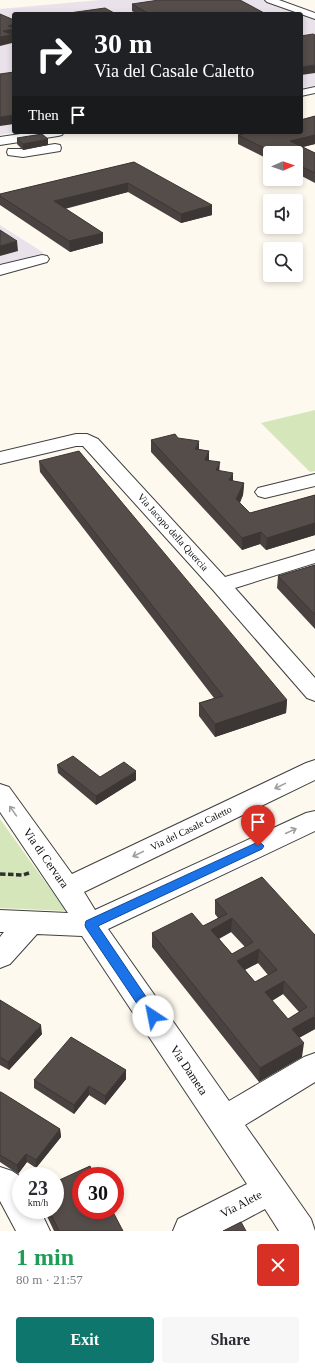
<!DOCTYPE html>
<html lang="en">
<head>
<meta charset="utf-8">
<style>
	body { margin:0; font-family:"Times New Roman",serif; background:#f7f7f7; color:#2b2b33; height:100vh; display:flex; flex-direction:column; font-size:15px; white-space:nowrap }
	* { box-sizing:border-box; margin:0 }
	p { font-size:13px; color:#7c7c81 }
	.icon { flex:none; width:22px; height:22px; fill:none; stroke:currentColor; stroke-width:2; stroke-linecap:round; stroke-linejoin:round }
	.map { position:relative; height:1231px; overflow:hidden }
	.sheet { display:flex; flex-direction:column; background:#fff; flex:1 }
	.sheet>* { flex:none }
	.guide { position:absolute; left:12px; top:12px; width:291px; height:122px; border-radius:4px; box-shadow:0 2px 6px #0003; background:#202124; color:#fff; overflow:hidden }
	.needle { width:26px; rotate:88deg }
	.controls { position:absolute; left:263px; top:146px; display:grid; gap:8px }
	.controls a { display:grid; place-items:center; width:40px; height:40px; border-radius:4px; background:#fff; box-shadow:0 2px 6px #0003; font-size:20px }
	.speed { position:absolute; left:12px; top:1167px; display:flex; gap:8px; font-size:20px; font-weight:700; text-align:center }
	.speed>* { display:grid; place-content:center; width:52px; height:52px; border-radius:50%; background:#fff; box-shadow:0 2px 6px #0003; line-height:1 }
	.speed small { font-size:10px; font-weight:400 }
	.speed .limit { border:6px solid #d22; background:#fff; color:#111 }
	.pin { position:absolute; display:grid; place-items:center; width:34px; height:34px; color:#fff; margin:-41px -17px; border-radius:50% 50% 50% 0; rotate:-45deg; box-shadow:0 0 4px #0007 }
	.pin .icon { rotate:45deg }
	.me { position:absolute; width:44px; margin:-22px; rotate:326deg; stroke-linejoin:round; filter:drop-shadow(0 0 3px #0008) }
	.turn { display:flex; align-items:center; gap:14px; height:84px; padding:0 16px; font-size:18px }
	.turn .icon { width:52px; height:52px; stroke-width:2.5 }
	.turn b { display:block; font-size:28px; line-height:34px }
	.then { display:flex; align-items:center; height:38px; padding:0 16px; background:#0003; gap:8px; font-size:15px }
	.round { display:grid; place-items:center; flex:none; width:42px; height:42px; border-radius:4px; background:#f7f7f7 }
	.summary { display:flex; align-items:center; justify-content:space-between; height:68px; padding:0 16px }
	h1 { font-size:24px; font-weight:700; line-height:30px; color:#1e9e55 }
	.action { display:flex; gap:8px; margin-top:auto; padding:8px 16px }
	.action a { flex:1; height:46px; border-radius:4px; background:#0f766e; color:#fff; font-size:16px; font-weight:700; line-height:46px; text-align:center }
	.action a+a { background:#f7f7f7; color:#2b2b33 }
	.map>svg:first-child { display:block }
	.industrial { fill:#e9e2eb }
	.green { fill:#d5e6bb }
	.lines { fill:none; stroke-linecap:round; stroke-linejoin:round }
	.minor-casing { stroke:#404040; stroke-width:2 }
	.path { stroke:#2f2f2f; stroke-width:3.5; stroke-dasharray:5.5 2.5; stroke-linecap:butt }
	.minor { fill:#fff; fill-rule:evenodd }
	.wall { fill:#494240; fill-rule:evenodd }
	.shaded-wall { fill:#3c3634 }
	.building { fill:#554d4a; stroke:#3c3634; fill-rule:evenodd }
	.oneway { stroke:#9e9e9e }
	.route { fill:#1a73e8; stroke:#114b97 }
	.labels { text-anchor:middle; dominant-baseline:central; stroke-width:4; stroke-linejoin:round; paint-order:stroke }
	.street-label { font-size:10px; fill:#0d0d0d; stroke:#fff }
	.near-street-label { font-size:12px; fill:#0d0d0d; stroke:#fff }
</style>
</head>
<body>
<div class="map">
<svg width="315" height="1231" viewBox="0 0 315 1231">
	<rect width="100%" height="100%" fill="#fef9ee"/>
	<path class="industrial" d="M100,0H277L315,19V86L301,88V14H14V132H18L0,135V9Z
		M0,225L44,253L0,265Z"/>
	<path class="green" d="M315,410V471L310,472L261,423Z
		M0,819L66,911L0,908Z"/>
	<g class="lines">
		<g class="minor-casing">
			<path id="minor" d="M265,0H279L315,13V19L267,2Z
				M315,87V93L301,96V90Z
				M34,132H64L62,135L58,136L0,145V137Z
				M55,144L60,145L61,148L60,151L23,157L8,155L7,152L8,149H23Z
				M42,255L47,256L49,259L47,262L0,275V265Z
				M76,434H87L98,439L225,577L315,550V563L235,588L315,678V701L307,698L213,590L83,446H76L0,464V452Z
				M315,474V486L265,498L258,496L255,492L258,488Z
				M315,760V780L84,892L95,910L306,813L315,811V831L108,929L229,1101L304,1057L315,1053V1082L245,1125L311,1219L315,1231H279L265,1209L224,1231H173L178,1219L247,1184L82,936L37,934L10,964L0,968V937L4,932H0V910L68,913L0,812V784L9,787L72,874L306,763Z
				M0,1167L12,1171L21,1177V1210H40L50,1231H16L0,1201Z"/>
		</g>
		<path class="path" d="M0,874L23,875L29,873"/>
		<use href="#minor" class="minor"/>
	</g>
	<path class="wall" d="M132,4L266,14H137L132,11Z
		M315,116V144L303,147L315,153V183L296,173V153H270V160L238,144V135Z
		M17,138L48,145L23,150L17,144Z
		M134,162L212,215L181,223L128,192L65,209L103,233V243L70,252L0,205V194Z
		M151,440L209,451V460L219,470L233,481L244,483L243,495L240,503L250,513L315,495V535L266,550L260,544L242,550L151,452Z
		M39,461L287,700L286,713L215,737L199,716V703L214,698L40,472Z
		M315,565V629L277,588L278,576Z
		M57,765L100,777L136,780L96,805L58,773Z
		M262,877L315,1029L299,1038L302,1057L259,1082L152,947V933L203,926L218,918L215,914V900ZM231,932L245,947L232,954L219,939ZM258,963L268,975L255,982L245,970ZM283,994L299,1012L288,1019L272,1001Z
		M0,1000L42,1034L9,1070L0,1065Z
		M126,1070V1079L105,1105L89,1095L74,1114L34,1088V1080Z
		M0,1092L60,1129L61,1137L36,1168L27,1162L18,1174L0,1162Z
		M44,1210H55L123,1231H54Z"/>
	<path class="shaded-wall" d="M14,24V37L12,38V43L0,46V37L3,31L8,26Z
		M315,65V73L301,75V67Z
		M14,115V124L0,126V117Z
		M315,135V144L290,150V141Z
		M48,139V145L23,150V144Z
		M128,183V192L54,211V201Z
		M212,205V215L181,223V214Z
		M103,233V243L70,252L69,241Z
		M17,241L18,251L0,256V246Z
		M199,441V453L195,449Z
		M209,451V463L205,460Z
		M220,462L219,474L216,470Z
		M233,473V485L229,480Z
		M244,483L243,495L235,511L236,499Z
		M315,523V535L266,550L267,538Z
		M261,532L260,544L242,550V538Z
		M287,700L286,713L215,737V724Z
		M136,771V780L96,805V796Z
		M232,918L231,932L210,943L211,930Z
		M259,949L258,963L236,974L237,961Z
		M284,981L283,994L264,1005L265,992Z
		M315,1016V1029L291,1042L292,1029Z
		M41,1025L42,1034L9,1070L8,1062Z
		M304,1043L302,1057L259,1082L260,1068Z
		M126,1070V1079L105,1105V1096Z
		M89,1086V1095L74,1114V1105Z
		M60,1129L61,1137L36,1168V1160Z
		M26,1154L27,1162L18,1174L17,1165Z"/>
	<path class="building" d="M159,0H240L266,14H149L132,4Z
		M105,8L116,14H62Z
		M0,14L14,20V24L8,26L14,28V29L3,31L12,35L0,37Z
		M313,34L315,35V65L301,67V38H302L301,37V36Z
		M14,72V115L0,117V74Z
		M315,116V135L290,141L315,153V173L296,164V153H274L238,135L251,132H301V120Z
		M42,134L48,139L23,144L17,138Z
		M134,162L212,205L181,214L128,183L54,201L103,233L69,241L0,196V194Z
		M0,230L17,241L0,246Z
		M175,434L178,438L199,441L195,449L209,451L205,460L220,462L216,470L233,473L229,480L244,483L236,499L250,513L315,495V523L267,538L261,532L242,538L151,440Z
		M79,451L287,700L215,724L199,703L223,696L39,461Z
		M315,565V615L278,576Z
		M73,756L100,777L124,762L136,771L96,796L57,765Z
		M262,877L315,935V1016L292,1029L304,1043L260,1068L152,933L192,913L203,926L227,914L215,900ZM232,918L253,942L232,954L211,930ZM259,949L277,970L255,982L237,961ZM284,981L307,1007L288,1019L265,992Z
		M0,1000L41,1025L8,1062L0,1057Z
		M71,1037L126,1070L105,1096L89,1086L74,1105L34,1080Z
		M0,1092H1L60,1129L36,1160L26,1154L17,1165L0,1155Z
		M90,1166L95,1176H81V1210H112L123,1231H59L49,1210H55V1182Z
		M241,1222L246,1231H223Z"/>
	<defs><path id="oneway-shaft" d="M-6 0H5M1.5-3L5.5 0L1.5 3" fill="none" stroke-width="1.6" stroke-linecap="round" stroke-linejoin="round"/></defs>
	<g class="oneway">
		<use href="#oneway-shaft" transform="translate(280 786) rotate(154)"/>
		<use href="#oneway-shaft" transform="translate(13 811) rotate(-125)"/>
		<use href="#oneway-shaft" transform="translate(291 831) rotate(-25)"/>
		<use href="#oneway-shaft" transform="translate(138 854) rotate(154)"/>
	</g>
	<path class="route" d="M258,842L262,844L264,846L262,849L98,926L157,1013L159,1016L157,1020L153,1022L148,1020L86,928L85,925L86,921Z"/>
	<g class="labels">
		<g class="street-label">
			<text transform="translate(173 532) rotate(48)">Via Jacopo della Quercia</text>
			<text transform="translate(191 828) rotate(-26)">Via del Casale Caletto</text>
		</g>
		<g class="near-street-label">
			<text transform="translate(46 858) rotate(55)">Via di Cervara</text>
			<text transform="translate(189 1070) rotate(56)">Via Dameta</text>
			<text transform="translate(241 1204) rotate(-28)">Via Alete</text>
		</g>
	</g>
</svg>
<div class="controls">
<a><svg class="needle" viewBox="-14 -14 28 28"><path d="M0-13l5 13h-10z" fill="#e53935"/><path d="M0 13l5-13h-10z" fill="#7c7c81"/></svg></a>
<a><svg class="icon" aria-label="sound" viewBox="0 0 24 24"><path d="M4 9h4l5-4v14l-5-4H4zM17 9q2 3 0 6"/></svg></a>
<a><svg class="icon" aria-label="search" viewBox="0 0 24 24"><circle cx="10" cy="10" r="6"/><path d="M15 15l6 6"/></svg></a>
</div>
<div class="speed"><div>23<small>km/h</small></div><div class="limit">30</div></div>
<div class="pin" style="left:258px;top:846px;background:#d93025"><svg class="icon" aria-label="arrive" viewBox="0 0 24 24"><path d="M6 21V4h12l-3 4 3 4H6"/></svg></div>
<svg class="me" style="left:153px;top:1016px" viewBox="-20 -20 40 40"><circle r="19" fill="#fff"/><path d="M0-13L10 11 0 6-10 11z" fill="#1a73e8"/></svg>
<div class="guide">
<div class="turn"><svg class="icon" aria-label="right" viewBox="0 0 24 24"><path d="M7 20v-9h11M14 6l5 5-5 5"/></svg><div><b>30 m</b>Via del Casale Caletto</div></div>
<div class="then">Then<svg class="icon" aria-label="arrive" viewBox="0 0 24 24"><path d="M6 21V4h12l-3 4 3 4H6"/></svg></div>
</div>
</div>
<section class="sheet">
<div class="summary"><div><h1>1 min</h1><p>80 m · 21:57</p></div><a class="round" style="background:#d93025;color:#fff"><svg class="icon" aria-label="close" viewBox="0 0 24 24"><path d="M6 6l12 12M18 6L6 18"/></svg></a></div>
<div class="action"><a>Exit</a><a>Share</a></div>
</section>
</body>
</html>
